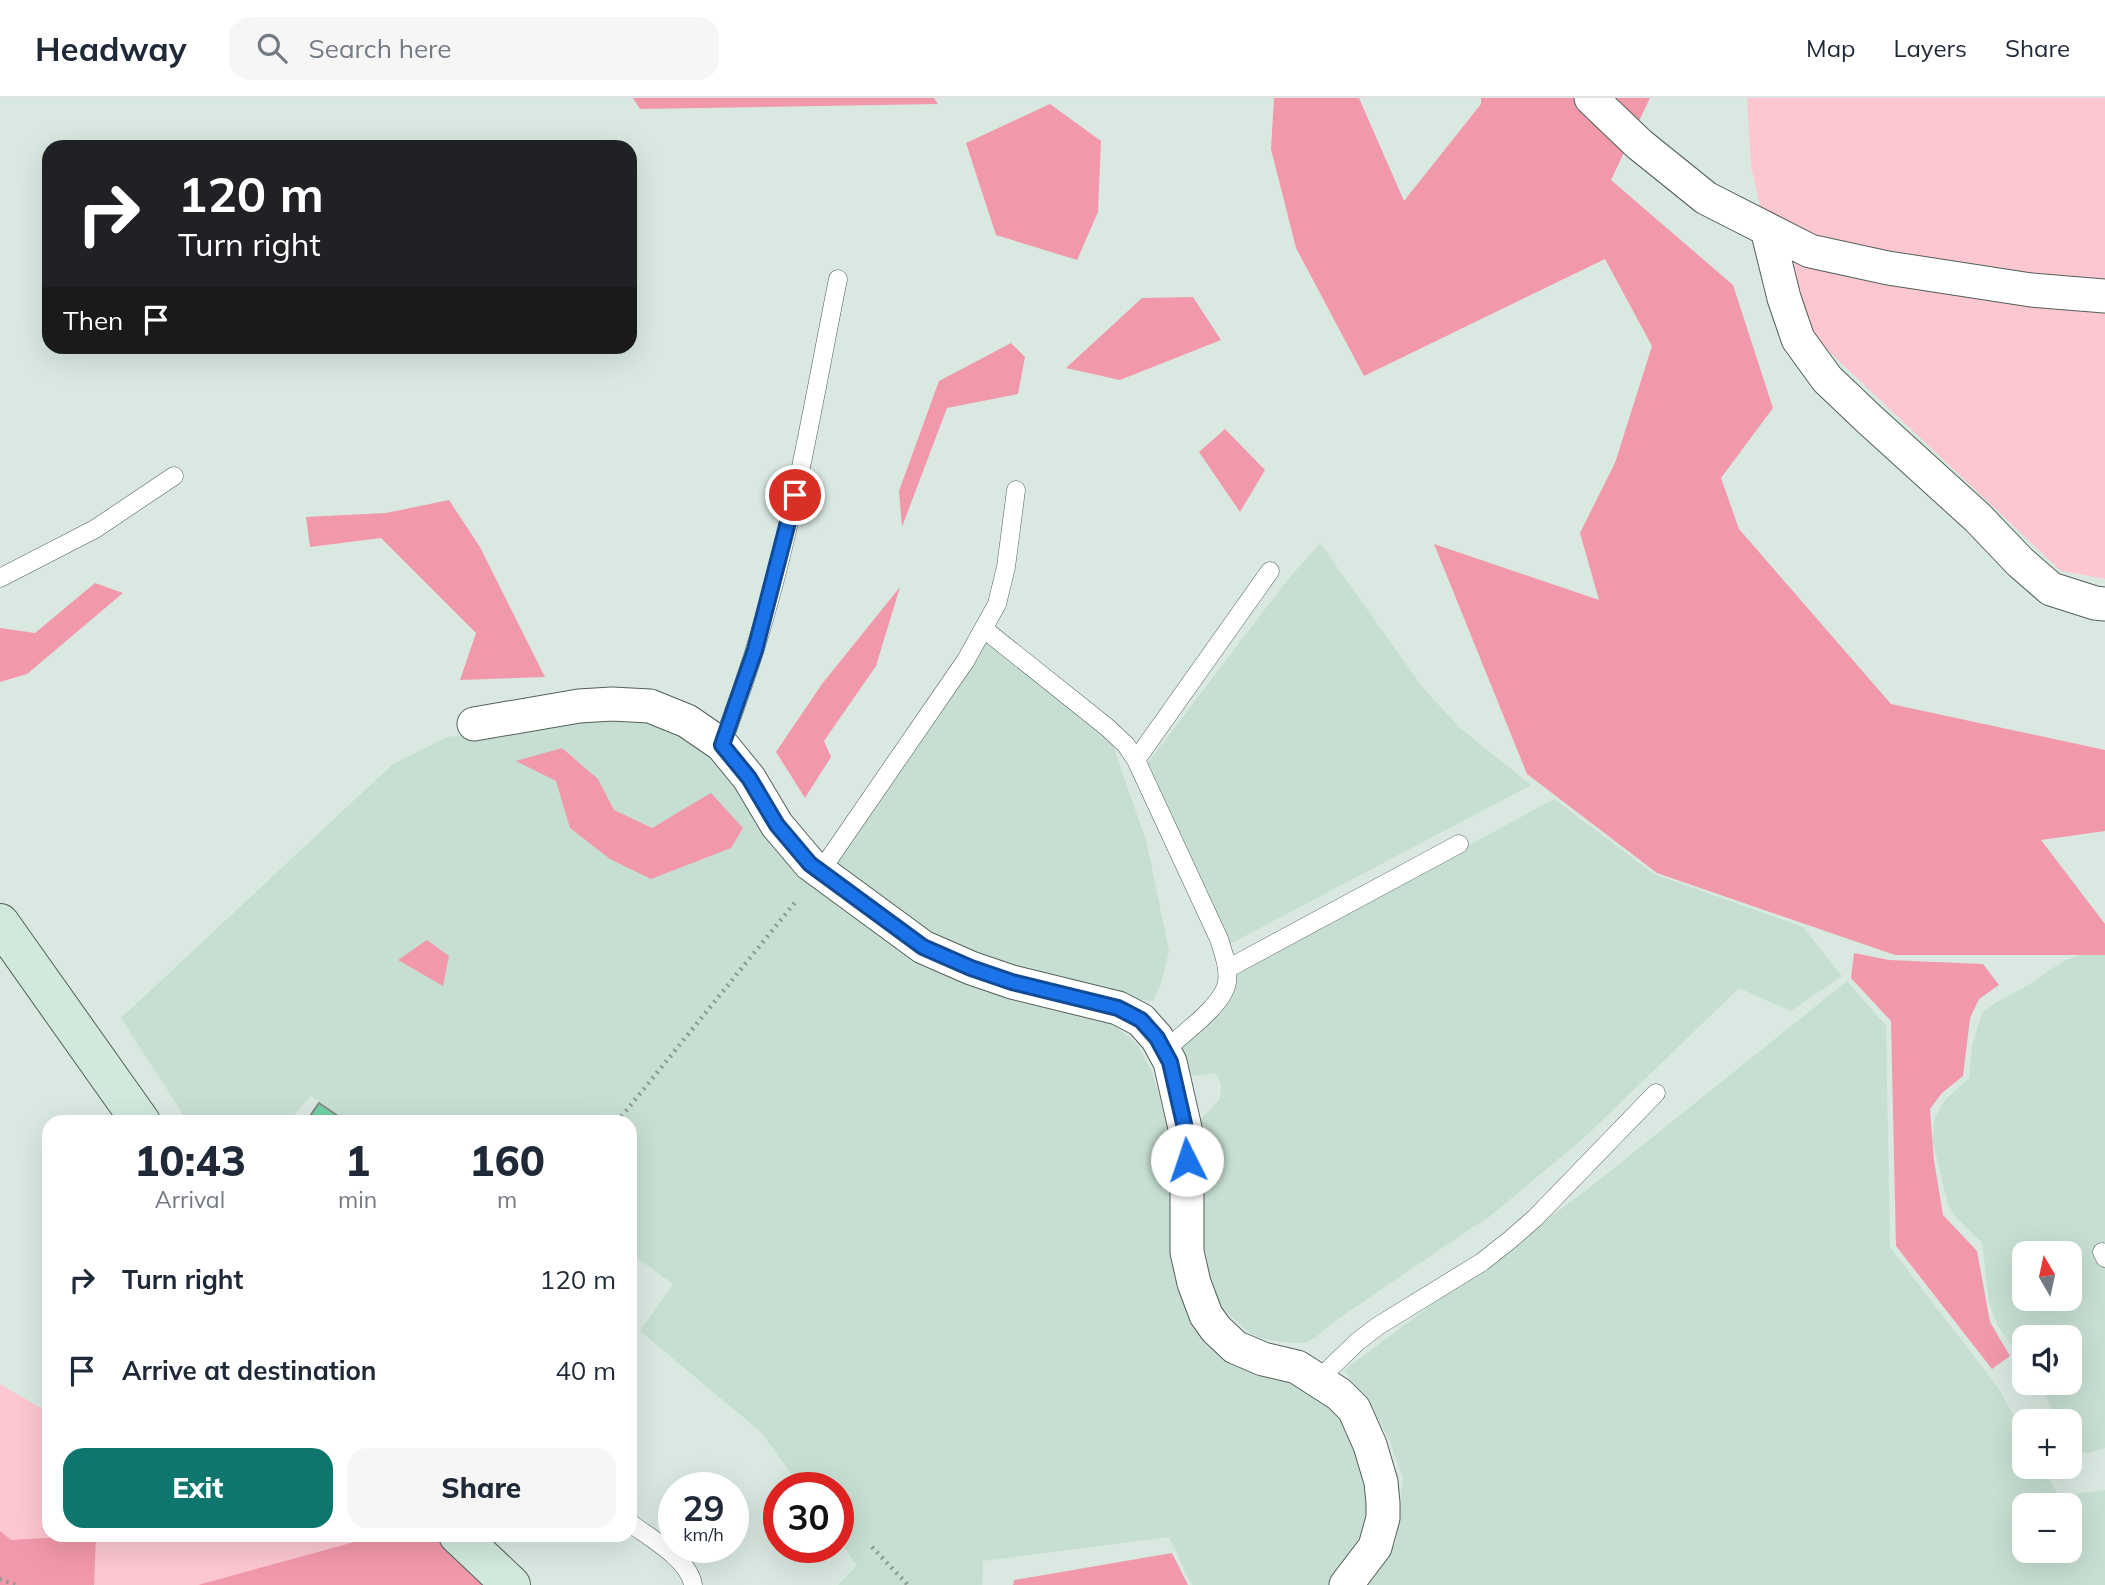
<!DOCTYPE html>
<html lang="en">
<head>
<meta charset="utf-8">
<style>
	body { margin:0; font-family:Mulish,sans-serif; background:#f6f6f7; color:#1f2937; height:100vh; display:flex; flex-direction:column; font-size:26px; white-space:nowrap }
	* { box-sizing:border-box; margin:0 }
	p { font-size:23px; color:#747a83 }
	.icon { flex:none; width:38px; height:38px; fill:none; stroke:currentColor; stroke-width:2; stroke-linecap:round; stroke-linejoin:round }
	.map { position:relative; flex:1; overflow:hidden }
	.side { position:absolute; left:42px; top:1017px; width:595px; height:427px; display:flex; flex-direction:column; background:#fff; border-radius:21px; box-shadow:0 7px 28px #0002 }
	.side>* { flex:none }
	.top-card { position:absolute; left:42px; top:42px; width:595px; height:214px; border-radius:21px; box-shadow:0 7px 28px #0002; background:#202124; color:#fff; overflow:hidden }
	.needle { width:46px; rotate:351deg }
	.tools { position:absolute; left:2012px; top:1143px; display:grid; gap:14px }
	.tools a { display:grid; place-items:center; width:70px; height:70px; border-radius:14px; background:#fff; box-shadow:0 7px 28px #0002; font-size:35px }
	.speed { position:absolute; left:658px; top:1374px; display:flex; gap:14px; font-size:35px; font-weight:700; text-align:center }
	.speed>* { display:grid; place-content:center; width:91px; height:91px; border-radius:50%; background:#fff; box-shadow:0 7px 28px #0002; line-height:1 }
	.speed small { font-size:18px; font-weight:400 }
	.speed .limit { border:10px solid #d22; background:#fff; color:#111 }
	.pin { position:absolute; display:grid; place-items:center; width:60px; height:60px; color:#fff; margin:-30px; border:4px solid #fff; border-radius:50%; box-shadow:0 2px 7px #0007 }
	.me { position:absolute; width:77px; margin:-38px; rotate:356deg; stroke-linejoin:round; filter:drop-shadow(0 0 5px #0008) }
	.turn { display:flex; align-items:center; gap:24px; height:147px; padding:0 21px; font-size:32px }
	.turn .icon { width:91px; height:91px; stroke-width:2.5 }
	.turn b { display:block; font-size:49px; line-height:60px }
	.then { display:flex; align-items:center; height:66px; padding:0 21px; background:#0003; gap:14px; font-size:26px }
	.eta { display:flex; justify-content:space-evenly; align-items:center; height:119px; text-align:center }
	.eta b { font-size:42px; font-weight:800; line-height:49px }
	.cta { display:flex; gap:14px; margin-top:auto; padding:14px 21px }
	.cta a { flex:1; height:80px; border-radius:21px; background:#0f766e; color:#fff; font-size:28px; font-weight:800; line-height:80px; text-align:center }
	.cta a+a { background:#f6f6f7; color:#1f2937 }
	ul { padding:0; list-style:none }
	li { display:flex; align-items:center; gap:21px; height:91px; padding:0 21px }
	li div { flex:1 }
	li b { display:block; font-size:26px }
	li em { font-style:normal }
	header { display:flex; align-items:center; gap:42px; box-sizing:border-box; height:98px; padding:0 35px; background:#fff; border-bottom:2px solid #e0e1e3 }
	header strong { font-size:33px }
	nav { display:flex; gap:38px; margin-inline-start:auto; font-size:24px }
	.search { width:490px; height:63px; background:#f6f6f7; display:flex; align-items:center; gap:18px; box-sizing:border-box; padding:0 24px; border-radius:21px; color:#747a83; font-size:26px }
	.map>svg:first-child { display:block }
	.built { fill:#c7dfd2; fill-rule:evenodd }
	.green { fill:#fcc7d0 }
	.forest { fill:#f298ab }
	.building { fill:#73d1a6; stroke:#7f8e86; stroke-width:2 }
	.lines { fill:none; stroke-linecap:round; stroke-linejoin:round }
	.service-casing { stroke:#526059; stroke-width:19 }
	.minor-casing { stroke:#526059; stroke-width:35 }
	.secondary-casing { stroke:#526059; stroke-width:40 }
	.path { stroke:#8d9892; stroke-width:4.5; stroke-dasharray:2 5; stroke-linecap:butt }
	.service { stroke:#fff; stroke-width:18 }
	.minor { stroke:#fff; stroke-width:33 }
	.secondary { stroke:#d1e8dd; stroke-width:38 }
	.route-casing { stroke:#114b97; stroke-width:18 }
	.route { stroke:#1a73e8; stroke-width:12 }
</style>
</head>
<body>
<header>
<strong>Headway</strong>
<div class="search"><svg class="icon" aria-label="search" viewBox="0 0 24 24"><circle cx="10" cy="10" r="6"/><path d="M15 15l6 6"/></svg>Search here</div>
<nav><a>Map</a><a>Layers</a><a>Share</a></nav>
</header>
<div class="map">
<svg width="2105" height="1487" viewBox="0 0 2105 1487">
	<rect width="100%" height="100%" fill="#d9e9e1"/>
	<path class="built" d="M1320,445L1423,590L1460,630L1531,687L1228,847L1146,667L1285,485Z
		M986,542L1112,644L1147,746L1169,853L1161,885L1153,903L1122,901L930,844L835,769Z
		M632,618L690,642L721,665L747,702L771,748L814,785L1060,911L1113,926L1138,947L1153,976L1170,1041L1184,1190L1312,1288L1361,1341L1373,1433L1339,1487H1192L1169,1439L983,1463L982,1487H838L857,1467L838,1441V1390L801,1389L761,1334L640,1233L673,1186L630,1155V1024H350L311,998L288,1024H188L121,920L393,666L447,639Z
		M1554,701L1654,776L1803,829L1842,878L1791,913L1739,890L1585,1039L1483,1124L1476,1127L1335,1223L1315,1240L1304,1245H1289L1261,1240L1249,1235L1220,1208L1214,1199L1203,1176L1196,1026L1220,1001L1221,987L1216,975L1192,978L1187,966L1175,949L1232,876Z
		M2105,849V1350L2087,1355L2070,1352V1323H2052L2054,1316L2040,1285L2070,1284V1239H2025V1258L2016,1255L1997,1226L1989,1204L1982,1145L1954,1117L1948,1106L1933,1045L1934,1021L1945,1002L1969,980L1972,948L1982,915L1997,904L2025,889L2062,864L2096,850ZM2025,1155H2070V1200H2025Z
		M1847,883L1886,928L1890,1149L1999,1291L2025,1338V1368L2042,1369L2059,1398L2105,1392V1487H1365L1396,1445L1403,1381L1389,1341L1370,1307L1344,1272L1588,1091ZM2025,1407H2070V1452H2025Z"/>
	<path class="green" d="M1747,0H2105V481L2061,473L1784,211L1751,68Z
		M0,1286L49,1315V1437H400L453,1487H0Z"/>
	<path class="forest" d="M633,0H934L938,6L640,11Z
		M1274,0H1359L1404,103L1481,6V0H1650L1611,82L1733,187L1773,310L1721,380L1739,431L1891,606L2105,652V733L2041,742L2105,826V857H1895L1657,775L1527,676L1434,446L1599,502L1580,435L1615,365L1652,248L1605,161L1364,278L1296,150L1271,51Z
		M1050,6L1101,43L1098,114L1077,162L996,137L966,45Z
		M1193,199L1221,242L1120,282L1066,270L1142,200Z
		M1011,245L1025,259L1018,296L947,310L902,429L899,393L939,283Z
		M1225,331L1265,372L1240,414L1199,354Z
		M449,402L480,449L545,579L460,582L476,535L381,440L310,449L306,419L386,415Z
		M95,485L123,495L27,576L0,584V530L35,535Z
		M900,489L876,568L824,643L831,659L805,700L776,654L822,586Z
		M562,650L598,681L614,712L652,730L711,695L743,730L731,750L651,781L610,761L570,730L556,683L516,663Z
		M427,842L449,858L443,888L398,862Z
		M1854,855L1889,862L1983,866L1999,887L1979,901L1970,920L1963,978L1942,995L1930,1011L1934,1062L1943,1117L1977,1153L1990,1224L2010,1258L1992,1271L1896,1148L1891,923L1851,880Z
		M0,1433L11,1442L96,1437L94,1487H0Z
		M380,1437H447L496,1487H198Z
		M1172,1455L1188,1487H1013L1014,1482Z"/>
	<path class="building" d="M319,1005L347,1024H306Z"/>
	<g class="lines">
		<g class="service-casing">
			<path id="service" d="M0,480L95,431L174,378
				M984,531L1108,630L1126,647L1136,662L1219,841C1223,854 1229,869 1227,884C1224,907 1181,937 1164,953
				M722,647C733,615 745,584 755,551C793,431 813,305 838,181
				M1136,662L1270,473
				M820,774L966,562L997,506L1006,469L1016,392
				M1227,871L1459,746
				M2102,1154L2105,1160
				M1319,1281L1357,1244L1378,1228L1482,1164L1511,1141L1535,1120L1656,995
				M630,1425C650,1440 689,1461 693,1487"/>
		</g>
		<g class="minor-casing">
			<path id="minor" d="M1591,0L1639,46L1706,100L1810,153L1888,170L2031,192L2105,198
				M1767,131L1784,200L1798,241L1827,281L1869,321L1978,420L2020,464L2051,491L2095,505L2105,506
				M474,626L579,608L612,606L650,608L687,623L722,647L749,680L777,727L810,766L923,849L971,870L1012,884L1118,910L1141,922L1157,940L1170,964L1187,1039V1154L1194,1185L1206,1217L1216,1231L1235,1249L1263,1261L1297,1269L1339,1296L1354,1311L1370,1347L1381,1384L1383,1405V1420L1375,1449L1346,1487"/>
		</g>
		<g class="secondary-casing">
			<path id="secondary" d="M0,825L141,1024
				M458,1437L511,1487"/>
		</g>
		<path class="path" d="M617,1024L797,802
			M872,1449L908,1487
			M0,1481L16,1487"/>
		<use href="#service" class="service"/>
		<use href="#minor" class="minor"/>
		<use href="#secondary" class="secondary"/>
	</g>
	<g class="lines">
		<g class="route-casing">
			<path id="route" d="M795,397L755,552L722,647L749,680L777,727L810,766L923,849L971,870L1012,884L1118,910L1141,922L1157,940L1170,964L1187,1039V1062"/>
		</g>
		<use href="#route" class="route"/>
	</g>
</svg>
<div class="tools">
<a><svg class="needle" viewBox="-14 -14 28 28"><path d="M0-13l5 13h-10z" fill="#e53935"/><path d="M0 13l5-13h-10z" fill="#747a83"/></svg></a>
<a><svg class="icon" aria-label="sound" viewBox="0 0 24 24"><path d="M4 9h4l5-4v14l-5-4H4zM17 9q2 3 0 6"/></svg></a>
<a>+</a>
<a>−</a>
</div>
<div class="speed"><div>29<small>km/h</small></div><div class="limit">30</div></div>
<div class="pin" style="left:795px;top:397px;background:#d93025"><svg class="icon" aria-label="arrive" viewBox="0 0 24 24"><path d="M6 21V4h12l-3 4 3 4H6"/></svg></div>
<svg class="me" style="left:1187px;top:1062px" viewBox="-20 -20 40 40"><circle r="19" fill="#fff"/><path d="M0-13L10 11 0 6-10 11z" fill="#1a73e8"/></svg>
<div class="top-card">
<div class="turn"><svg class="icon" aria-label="right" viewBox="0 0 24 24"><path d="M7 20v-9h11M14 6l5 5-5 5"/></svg><div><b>120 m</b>Turn right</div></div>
<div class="then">Then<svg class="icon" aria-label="arrive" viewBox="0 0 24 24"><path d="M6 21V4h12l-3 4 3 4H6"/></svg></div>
</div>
<section class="side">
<div class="eta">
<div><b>10:43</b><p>Arrival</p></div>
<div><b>1</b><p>min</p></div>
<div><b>160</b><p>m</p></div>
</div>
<ul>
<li><svg class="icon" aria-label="right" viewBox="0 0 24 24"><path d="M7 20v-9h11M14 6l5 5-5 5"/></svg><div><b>Turn right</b></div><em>120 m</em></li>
<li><svg class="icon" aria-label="arrive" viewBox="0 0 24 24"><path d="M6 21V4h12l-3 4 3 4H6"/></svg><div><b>Arrive at destination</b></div><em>40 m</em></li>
</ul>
<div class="cta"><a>Exit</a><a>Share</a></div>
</section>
</div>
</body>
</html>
